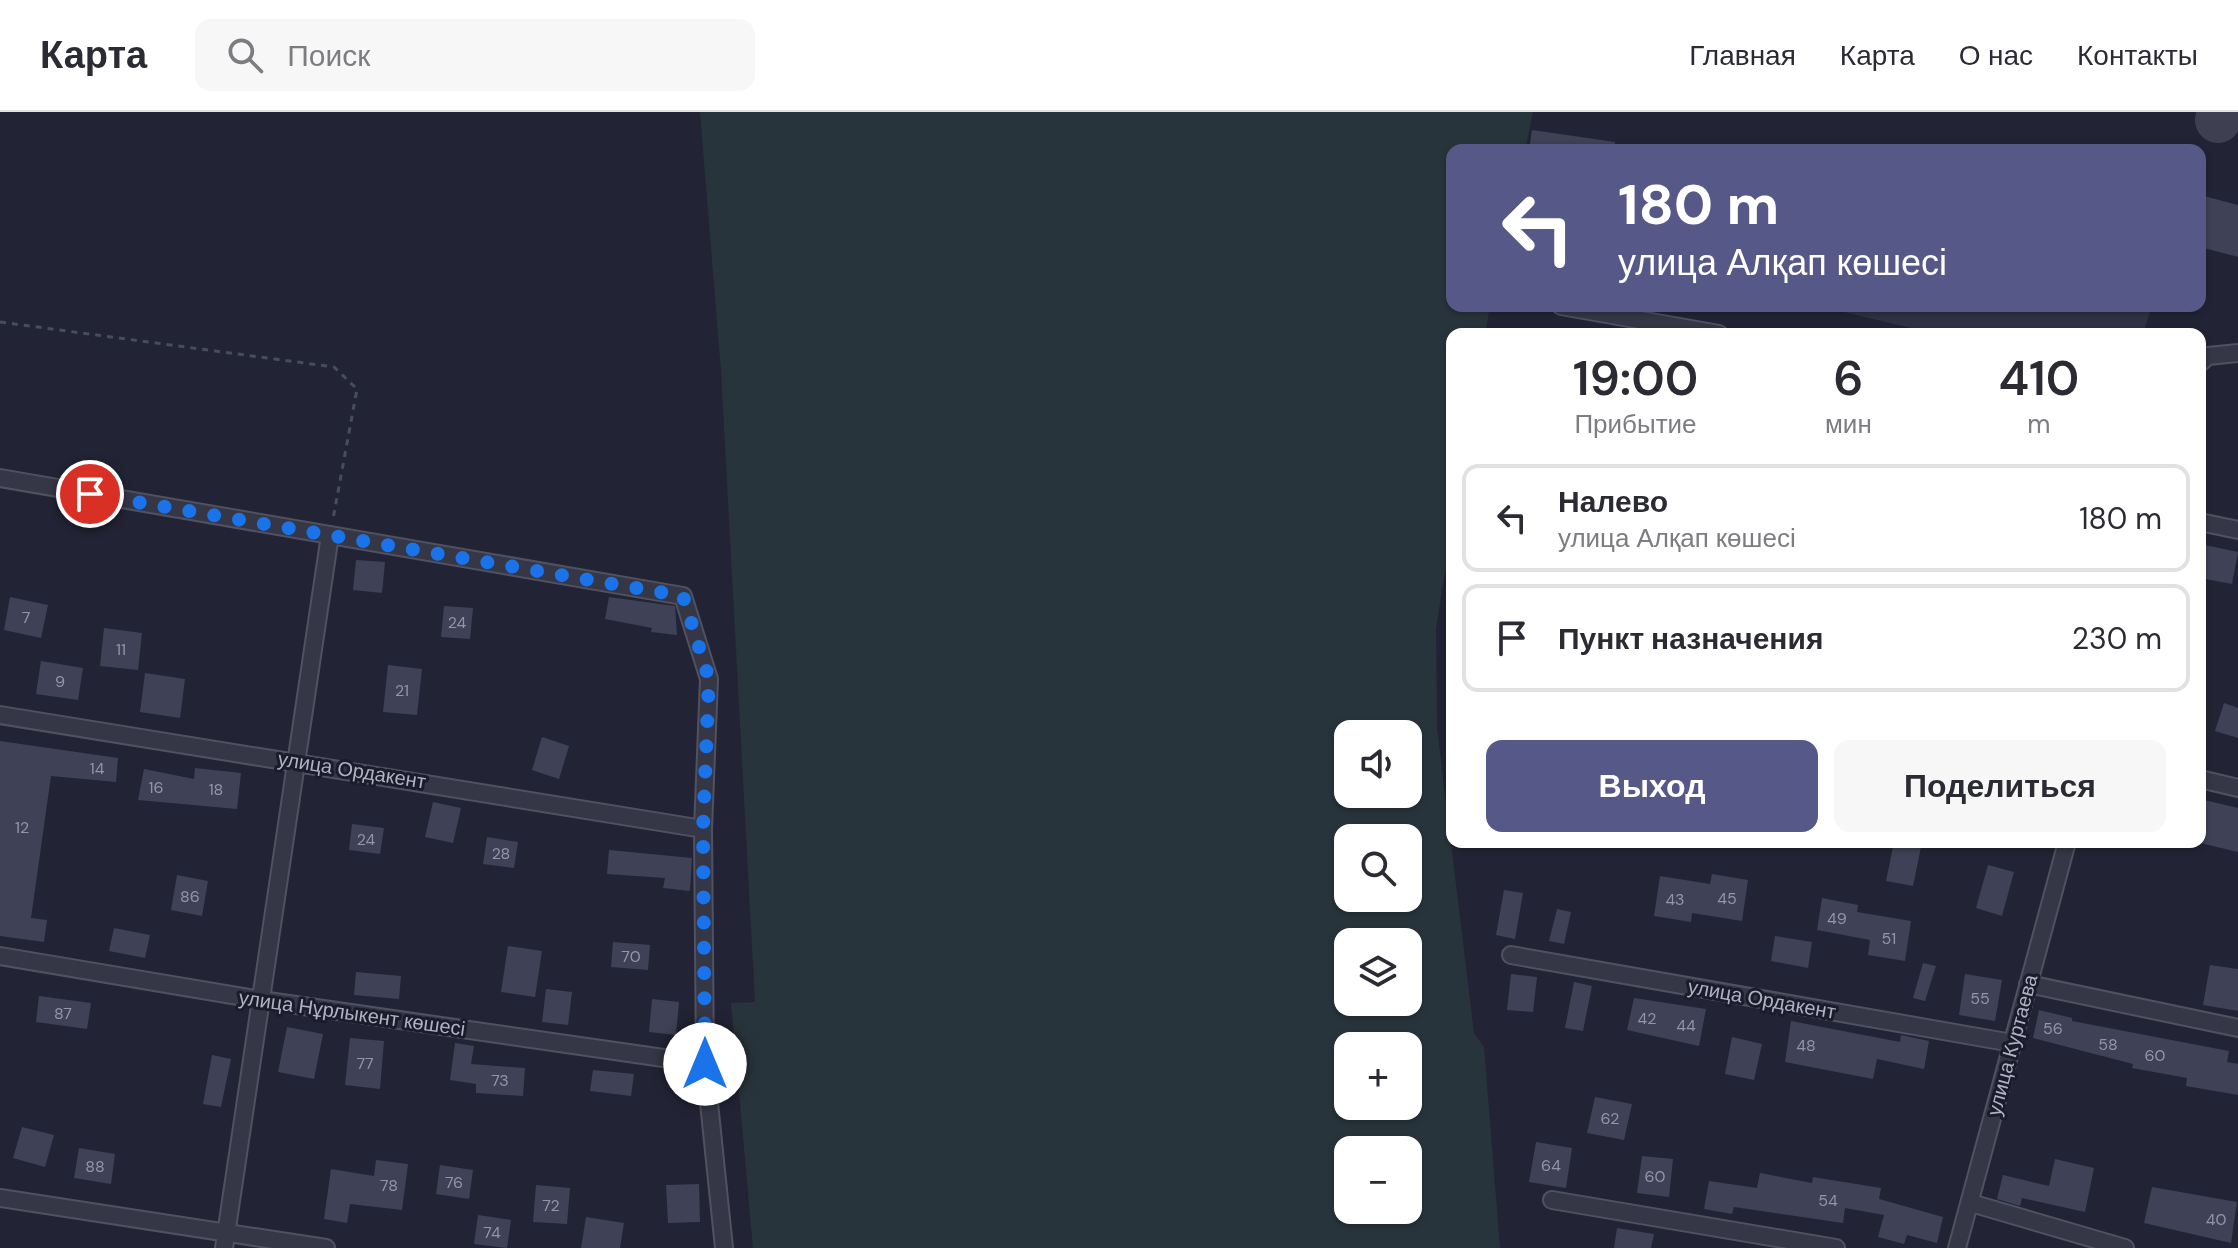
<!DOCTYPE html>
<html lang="ru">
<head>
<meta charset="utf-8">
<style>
	body { margin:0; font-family:"DM Sans",sans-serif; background:#f7f7f7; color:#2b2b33; height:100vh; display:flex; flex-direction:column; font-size:30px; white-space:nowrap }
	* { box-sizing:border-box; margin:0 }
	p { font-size:26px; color:#7c7c81 }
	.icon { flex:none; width:44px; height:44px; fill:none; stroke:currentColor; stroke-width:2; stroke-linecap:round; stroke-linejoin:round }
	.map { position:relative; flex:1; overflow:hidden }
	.details { position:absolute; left:1446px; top:216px; width:760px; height:520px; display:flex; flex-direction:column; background:#fff; border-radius:16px; box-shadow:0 2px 6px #0004 }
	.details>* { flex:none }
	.top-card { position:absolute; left:1446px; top:32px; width:760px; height:168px; border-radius:16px; box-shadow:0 2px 6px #0004; background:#565887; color:#fff; overflow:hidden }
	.controls { position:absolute; left:1334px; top:608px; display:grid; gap:16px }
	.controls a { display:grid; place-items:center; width:88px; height:88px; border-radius:16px; background:#fff; box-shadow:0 2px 6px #0004; font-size:40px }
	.pin { position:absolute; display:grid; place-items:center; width:68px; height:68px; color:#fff; margin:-34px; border:4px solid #fff; border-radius:50%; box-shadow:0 2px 8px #0007 }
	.me { position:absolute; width:88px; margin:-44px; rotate:0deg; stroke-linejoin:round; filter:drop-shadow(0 0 6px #0008) }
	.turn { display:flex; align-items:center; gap:28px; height:168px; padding:0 40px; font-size:36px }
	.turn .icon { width:104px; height:104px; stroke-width:2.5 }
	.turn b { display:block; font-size:56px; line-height:68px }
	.eta { display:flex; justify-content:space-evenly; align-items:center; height:136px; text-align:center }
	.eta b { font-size:48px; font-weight:600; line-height:56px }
	.button { display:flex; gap:16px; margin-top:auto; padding:16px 40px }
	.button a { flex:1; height:92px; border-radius:16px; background:#565887; color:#fff; font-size:32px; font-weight:600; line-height:92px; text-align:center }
	.button a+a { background:#f7f7f7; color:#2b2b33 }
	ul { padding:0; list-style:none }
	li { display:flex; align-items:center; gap:24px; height:108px; margin:0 16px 12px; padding:0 24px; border:4px solid #e1e1e2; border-radius:16px }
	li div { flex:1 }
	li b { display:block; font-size:30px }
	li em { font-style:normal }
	header { display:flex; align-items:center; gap:48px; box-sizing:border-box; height:112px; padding:0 40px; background:#fff; border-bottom:2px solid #e1e1e2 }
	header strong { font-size:38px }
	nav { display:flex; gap:44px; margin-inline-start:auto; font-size:28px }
	.search { width:560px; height:72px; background:#f7f7f7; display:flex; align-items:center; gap:20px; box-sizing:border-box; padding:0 28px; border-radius:16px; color:#7c7c81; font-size:30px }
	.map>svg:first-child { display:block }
	.airport { fill:#303143 }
	.green { fill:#28343b; fill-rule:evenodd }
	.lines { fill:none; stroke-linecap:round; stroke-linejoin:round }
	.taxiway { stroke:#3e4052; stroke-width:46 }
	.building { fill:#3f4156 }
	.minor-casing { stroke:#505161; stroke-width:20 }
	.path { stroke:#464f58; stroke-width:3; stroke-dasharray:6 6; stroke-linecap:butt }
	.minor { stroke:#353746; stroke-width:16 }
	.route { stroke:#1a73e8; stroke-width:14; stroke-dasharray:0 25.2 }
	.labels { text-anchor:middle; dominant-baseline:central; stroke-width:6; stroke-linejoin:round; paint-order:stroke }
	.number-label { font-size:16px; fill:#9495a8 }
	.street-label { font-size:20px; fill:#b0b1c3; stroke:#1b1c2b }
</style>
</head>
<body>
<header>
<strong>Карта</strong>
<div class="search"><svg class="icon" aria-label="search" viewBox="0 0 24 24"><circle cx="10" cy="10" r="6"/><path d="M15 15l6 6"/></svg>Поиск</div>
<nav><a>Главная</a><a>Карта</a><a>О нас</a><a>Контакты</a></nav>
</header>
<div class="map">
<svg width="2238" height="1136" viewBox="0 0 2238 1136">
	<rect width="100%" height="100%" fill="#222435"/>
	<path class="airport" d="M1819,194H2152L2143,222H1936Z"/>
	<path class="green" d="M700,0H1533L1525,38H1452V194H1490L1485,222H1452V419L1436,516L1437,616L1474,921L1484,935L1500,1136H753L731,891L755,890L721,259ZM1348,622H1408V682H1348ZM1348,726H1408V786H1348ZM1348,830H1408V890H1348ZM1348,934H1408V994H1348ZM1348,1038H1408V1098H1348Z"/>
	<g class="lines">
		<path class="taxiway" d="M2218,8L2220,0"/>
	</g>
	<path class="building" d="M1532,18L1615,30L1614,38H1529Z
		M2200,83L2238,93V145L2200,135Z
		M2200,432L2238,440L2232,472L2200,466Z
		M356,448L385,450L382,481L353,478Z
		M10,485L48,493L41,526L4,518Z
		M609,485L675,494L677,523L651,520L652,516L605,507Z
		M444,494L473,496L470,527L441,525Z
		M104,516L142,521L138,558L100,554Z
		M41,549L83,556L78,588L36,582Z
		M388,553L422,557L417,603L383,600Z
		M145,561L185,567L180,606L140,600Z
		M2224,591L2238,596V626L2215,619Z
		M542,625L569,634L559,667L532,658Z
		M0,629L118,646L116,670L51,664L31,806L47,808L44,830L0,824Z
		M195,656L241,661L237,697L138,688L144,657L194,667Z
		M2200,687L2238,696V740L2200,731Z
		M433,690L461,696L453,731L425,725Z
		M352,712L384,716L380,742L349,738Z
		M487,725L518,730L514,756L483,752Z
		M1894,730H1922L1913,774L1886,769Z
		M609,738L692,746L690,779L663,776L665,766L607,762Z
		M1988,753L2014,760L2002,804L1976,796Z
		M1712,762L1748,768L1742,809L1692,801L1691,810L1654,804L1660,764L1710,772Z
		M177,763L208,769L202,804L171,798Z
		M1504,778L1523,781L1515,827L1496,823Z
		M1822,786L1858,793L1857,800L1911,809L1905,849L1868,843L1870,828L1817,818Z
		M1557,797L1571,800L1564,832L1549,829Z
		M114,816L150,823L145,846L109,839Z
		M1775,824L1812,830L1808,856L1771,849Z
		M613,830L650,833L648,858L611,855Z
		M508,834L542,839L535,885L501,880Z
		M1923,851L1936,854L1925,889L1913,886Z
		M2210,853L2238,857V899L2203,893Z
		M356,860L401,864L399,887L354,883Z
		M1511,862L1537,865L1533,900L1507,898Z
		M1965,862L2002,868L1995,909L1959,903Z
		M1574,870L1592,874L1583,919L1565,916Z
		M546,877L572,880L568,913L542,910Z
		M39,884L91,891L87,917L36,910Z
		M1634,886L1706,897L1699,934L1627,918Z
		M652,887L679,890L676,923L649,920Z
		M2039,898L2072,906V909L2229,939L2227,950L2238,952V983L2186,974L2187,966L2132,956L2133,952L2033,926Z
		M1791,909L1900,930L1901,923L1929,929L1924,957L1877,947L1873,967L1785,950Z
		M287,915L323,922L314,967L278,960Z
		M1732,925L1762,932L1754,968L1725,962Z
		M350,926L384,929L380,977L345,973Z
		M455,931L474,934L471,952L525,956L523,984L476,981V972L450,968Z
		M212,943L231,947L221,995L203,992Z
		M593,958L634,962L631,984L590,979Z
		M1595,985L1632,992L1624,1028L1587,1021Z
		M22,1015L54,1023L45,1055L13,1046Z
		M1536,1030L1572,1036L1566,1076L1529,1070Z
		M79,1036L115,1042L111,1072L74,1066Z
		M1642,1044L1673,1047L1669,1085L1637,1081Z
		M2055,1047L2094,1056L2085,1100L2022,1086L2020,1094L1997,1087L2003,1063L2049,1074Z
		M376,1048L408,1052L402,1098L350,1092L347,1111L324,1107L331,1057L374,1064Z
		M440,1053L473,1058L469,1087L436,1082Z
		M1760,1061L1812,1071L1813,1065L1881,1076L1879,1087L1943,1105L1937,1131L1907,1123L1904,1132L1878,1125L1884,1103L1845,1096L1843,1111L1734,1095L1732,1102L1704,1097L1709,1069L1757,1076Z
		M699,1072L700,1110L668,1111L666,1073Z
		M536,1073L570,1076L567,1112L533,1110Z
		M2152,1075L2237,1090L2231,1131L2144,1111Z
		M478,1103L511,1108L507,1136L474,1132Z
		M586,1105L624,1111L620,1136H581Z
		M1617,1116L1654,1122L1651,1136H1614Z"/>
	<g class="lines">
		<g class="minor-casing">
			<path id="minor" d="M1561,194L1719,222
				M2200,251L2208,244L2238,241
				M0,366L683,484L709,567L703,717L705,952L724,1136
				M2200,410L2238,418
				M0,603L703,717
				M2200,667L2238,676
				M1511,843L2012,931
				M0,844L261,888L705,952
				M2028,872L2238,916
				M0,1086L326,1136
				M1552,1088L1836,1136
				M1971,1091L2125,1136
				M224,1136L330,423
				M1957,1136L2067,730"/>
		</g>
		<path class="path" d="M0,210L334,255L357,277L333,407"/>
		<use href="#minor" class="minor"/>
	</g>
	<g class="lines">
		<path class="route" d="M90,382L683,484L709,567L703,717L705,952"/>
	</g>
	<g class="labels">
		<g class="number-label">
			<text x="26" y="505">7</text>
			<text x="457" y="510">24</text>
			<text x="121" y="537">11</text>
			<text x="60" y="569">9</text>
			<text x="402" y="578">21</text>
			<text x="97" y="656">14</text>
			<text x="156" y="675">16</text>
			<text x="216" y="677">18</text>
			<text x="22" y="715">12</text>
			<text x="366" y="727">24</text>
			<text x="501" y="741">28</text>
			<text x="190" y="784">86</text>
			<text x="1727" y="786">45</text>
			<text x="1675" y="787">43</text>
			<text x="1837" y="806">49</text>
			<text x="1889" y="826">51</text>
			<text x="631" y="844">70</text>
			<text x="1980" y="886">55</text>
			<text x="63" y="901">87</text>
			<text x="1647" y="906">42</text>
			<text x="1686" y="913">44</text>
			<text x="2053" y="916">56</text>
			<text x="2108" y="932">58</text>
			<text x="1806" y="933">48</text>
			<text x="2155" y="943">60</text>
			<text x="365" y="951">77</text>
			<text x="500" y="968">73</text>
			<text x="1610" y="1006">62</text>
			<text x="1551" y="1053">64</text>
			<text x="95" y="1054">88</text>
			<text x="1655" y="1064">60</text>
			<text x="454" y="1070">76</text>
			<text x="389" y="1073">78</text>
			<text x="1828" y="1088">54</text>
			<text x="551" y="1093">72</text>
			<text x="2216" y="1107">40</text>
			<text x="492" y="1120">74</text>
		</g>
		<g class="street-label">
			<text transform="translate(352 658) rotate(9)">улица Ордакент</text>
			<text transform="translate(1762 887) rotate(10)">улица Ордакент</text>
			<text transform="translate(352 901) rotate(8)">улица Нұрлыкент көшесі</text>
			<text transform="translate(2012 933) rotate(-75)">улица Куртаева</text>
		</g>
	</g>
</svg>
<div class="controls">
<a><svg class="icon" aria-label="sound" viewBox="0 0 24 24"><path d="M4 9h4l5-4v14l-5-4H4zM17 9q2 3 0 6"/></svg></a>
<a><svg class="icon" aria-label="search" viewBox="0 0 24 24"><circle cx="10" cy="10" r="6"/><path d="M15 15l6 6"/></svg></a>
<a><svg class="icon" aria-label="layers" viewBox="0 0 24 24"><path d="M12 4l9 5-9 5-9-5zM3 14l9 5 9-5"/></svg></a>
<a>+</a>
<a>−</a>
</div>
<div class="pin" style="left:90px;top:382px;background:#d93025"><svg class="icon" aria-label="arrive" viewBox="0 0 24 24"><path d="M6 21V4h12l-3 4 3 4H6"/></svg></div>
<svg class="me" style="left:705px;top:952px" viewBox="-20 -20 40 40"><circle r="19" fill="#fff"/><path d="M0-13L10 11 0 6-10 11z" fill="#1a73e8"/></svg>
<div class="top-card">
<div class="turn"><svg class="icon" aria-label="left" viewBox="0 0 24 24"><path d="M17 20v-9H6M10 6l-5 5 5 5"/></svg><div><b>180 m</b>улица Алқап көшесі</div></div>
</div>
<section class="details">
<div class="eta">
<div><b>19:00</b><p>Прибытие</p></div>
<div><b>6</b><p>мин</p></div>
<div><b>410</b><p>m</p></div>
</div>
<ul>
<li><svg class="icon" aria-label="left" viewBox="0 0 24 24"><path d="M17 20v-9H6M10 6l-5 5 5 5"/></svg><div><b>Налево</b><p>улица Алқап көшесі</p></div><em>180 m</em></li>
<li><svg class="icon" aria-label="arrive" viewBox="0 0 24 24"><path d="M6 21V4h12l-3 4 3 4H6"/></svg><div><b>Пункт назначения</b></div><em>230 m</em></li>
</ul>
<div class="button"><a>Выход</a><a>Поделиться</a></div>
</section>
</div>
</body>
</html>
